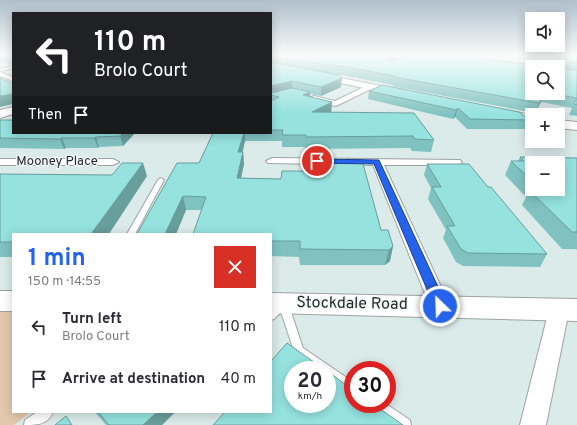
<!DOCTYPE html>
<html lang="en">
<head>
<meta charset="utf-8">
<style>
	body { margin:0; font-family:Overpass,sans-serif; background:#f2f2f3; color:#2b2b33; height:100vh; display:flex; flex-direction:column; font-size:15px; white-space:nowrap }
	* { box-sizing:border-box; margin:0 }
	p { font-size:13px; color:#7c7c81 }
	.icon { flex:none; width:22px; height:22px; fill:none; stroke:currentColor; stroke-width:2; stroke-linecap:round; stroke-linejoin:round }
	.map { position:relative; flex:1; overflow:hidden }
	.drawer { position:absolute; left:12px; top:233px; width:260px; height:180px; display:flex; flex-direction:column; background:#fff; border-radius:0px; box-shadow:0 2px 10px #0003 }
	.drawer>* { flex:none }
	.hud { position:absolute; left:12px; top:12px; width:260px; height:122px; border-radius:0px; box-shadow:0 2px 10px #0003; background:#202124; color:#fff; overflow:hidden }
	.controls { position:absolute; left:525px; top:12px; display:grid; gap:8px }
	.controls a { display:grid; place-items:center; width:40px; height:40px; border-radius:0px; background:#fff; box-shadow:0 2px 10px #0003; font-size:20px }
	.speed { position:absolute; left:284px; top:361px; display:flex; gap:8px; font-size:20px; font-weight:700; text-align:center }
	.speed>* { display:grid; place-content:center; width:52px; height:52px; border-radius:50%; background:#fff; box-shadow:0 2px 10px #0003; line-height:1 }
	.speed small { font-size:10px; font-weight:400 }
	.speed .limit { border:6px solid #d22; background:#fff; color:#111 }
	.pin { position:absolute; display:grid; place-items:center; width:34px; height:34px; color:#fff; margin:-17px; border:2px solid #fff; border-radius:50%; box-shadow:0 1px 4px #0007 }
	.me { position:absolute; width:44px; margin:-22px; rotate:336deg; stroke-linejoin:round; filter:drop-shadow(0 0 3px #0008) }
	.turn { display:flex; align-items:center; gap:14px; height:84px; padding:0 16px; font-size:18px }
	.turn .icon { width:52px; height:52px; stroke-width:2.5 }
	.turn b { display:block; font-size:28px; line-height:34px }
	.then { display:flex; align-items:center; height:38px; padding:0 16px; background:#0003; gap:8px; font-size:15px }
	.round { display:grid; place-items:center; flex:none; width:42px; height:42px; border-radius:0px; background:#f2f2f3 }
	.overview { display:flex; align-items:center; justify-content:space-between; height:68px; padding:0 16px }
	h1 { font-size:24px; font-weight:700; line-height:30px; color:#2563eb }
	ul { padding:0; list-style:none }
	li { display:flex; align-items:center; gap:12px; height:52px; padding:0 16px }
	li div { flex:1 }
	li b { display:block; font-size:15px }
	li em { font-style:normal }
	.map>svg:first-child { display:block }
	.built { fill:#dbebea; fill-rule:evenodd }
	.green { fill:#e2c9ad }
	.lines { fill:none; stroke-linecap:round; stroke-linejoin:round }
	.lane-casing { stroke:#9da3a2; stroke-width:2 }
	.street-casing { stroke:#9da3a2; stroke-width:2 }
	.secondary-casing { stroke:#9da3a2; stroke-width:2 }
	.lane { fill:#fff; fill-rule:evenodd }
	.street { fill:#fff; fill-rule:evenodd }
	.secondary { fill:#fff; fill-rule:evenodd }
	.wall { fill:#80c2c0; fill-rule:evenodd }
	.shaded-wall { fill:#689e9c }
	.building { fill:#95e2df; stroke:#689e9c }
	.route { fill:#2563eb; stroke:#184099 }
	.labels { text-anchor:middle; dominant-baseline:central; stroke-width:3; stroke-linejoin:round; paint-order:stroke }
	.street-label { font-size:13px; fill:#272a2a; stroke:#f1f8f7 }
	.near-street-label { font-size:16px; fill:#272a2a; stroke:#f1f8f7 }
</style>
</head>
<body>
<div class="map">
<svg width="577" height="425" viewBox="0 0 577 425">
	<rect width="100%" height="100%" fill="#f1f8f7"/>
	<path class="built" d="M0,55H13V133H271V55H577V425H0ZM532,67H558V93H532ZM532,115H558V141H532ZM532,163H558V189H532ZM13,234H271V412H13ZM293,370H327V404H293ZM353,370H387V404H353Z"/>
	<path class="green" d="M0,312H13V412H31L14,425H0Z"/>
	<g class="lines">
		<g class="lane-casing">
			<path id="lane" d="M13,66V68L0,71V69Z
				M161,178L164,180L135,234H127L158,180Z
				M283,299L286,300L288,303L303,348L353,382V395L349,393L327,378V370H317L295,354L281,312L274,319L271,320V309L280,300Z
				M369,404H386L410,420L411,425H394L371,408Z
				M37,412H53C48,425 36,425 24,425L25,420Z"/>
		</g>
		<g class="street-casing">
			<path id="street" d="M0,72L13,77V81L0,76Z
				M368,85H374L375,87L336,106L311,100L310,98L314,96L335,101Z
				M272,158L460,160L462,162L460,164L456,165H384L450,306L447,311L440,314L433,311L430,306L373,165L268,163L266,161Z
				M0,159H113L119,162L113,165H0Z
				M559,302L566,304L569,310L546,425H520L549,310L552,304Z"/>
		</g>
		<g class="secondary-casing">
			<path id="secondary" d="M271,64L401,90L406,93L401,96L271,68Z
				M13,107V114L0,118V110Z
				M504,110L532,115V123L500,116L498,114L500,112Z
				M558,120L577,122V130L558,128Z
				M0,291H13V311H0Z
				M271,293L577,299V321L271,313Z"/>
		</g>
		<use href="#lane" class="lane"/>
		<use href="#street" class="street"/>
		<use href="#secondary" class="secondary"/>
	</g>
	<path class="wall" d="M0,55H13V65L0,61Z
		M271,55H464L463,56L542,66H545L577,55V116L569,115L572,108L541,102L535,113L392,86L393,85L331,73L341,87L321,96L310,94V97L332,102L331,112L434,140L431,152L412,151L410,148L305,149V147H282V141H245L243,152L244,164L241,178L281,179L304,171L325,166V160H346V159L381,230L393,246L390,261L385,265H300L299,257L271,256V234L201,210H186L176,234H137L199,163L213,133H271ZM558,67V93H532Z
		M369,91L530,120L526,129H467L455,117L453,119L368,99Z
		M0,120L13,133H135L123,146L99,147L98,148H66L64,149L1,148H0Z
		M520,157L577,158V250L576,249H562L522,205L526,197L505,175L511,161H518ZM532,163L558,189H532Z
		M427,164L488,187L547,254L540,267L463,266L456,262L443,238L446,230L428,199L431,188L424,175Z
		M0,174L147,176L13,234V257H0Z
		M95,412H175L162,425H106Z"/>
	<path class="shaded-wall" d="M393,55H408L386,66L388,58Z
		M342,78L341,87L321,96V87Z
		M292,81V91L271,95V86Z
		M310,92V102L303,95Z
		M545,93L541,102L535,113L539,103Z
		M13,94V104L0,107V96Z
		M332,102L331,113L312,112Z
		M458,108L455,117L453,119L456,110Z
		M123,133H135L123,146L120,136Z
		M244,133H245V141L239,164L238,152Z
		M96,137L99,147L98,148L94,138Z
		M62,138L66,148L64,149L60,139Z
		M243,152L244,164L238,191L237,178Z
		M143,163L147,176L109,234H91Z
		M183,196L186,210L176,234H165Z
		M393,246L390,261L385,265L389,250Z
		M157,412H175L162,425H143Z"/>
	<path class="building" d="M3,55H13V58L11,57Z
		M271,55H312L320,57L322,55H393L388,58L387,60L394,61L408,55H463L462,56L542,66H545L554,55H577V62L560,61L561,69L577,70V105L574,104L577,98L548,93H558V67H532V93H545L539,103L394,77L395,76L330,64L332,66Z
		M271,62L339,75L342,78L321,87L292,81L271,86Z
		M0,78L13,84V94L0,96Z
		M382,85L519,112L530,120L470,119L458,108L456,110L369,91Z
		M292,88L310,92L303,95L332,102L312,112L414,113L434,140L415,139L413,136L306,137V135H282L283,130H271V101L279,97L271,95V93Z
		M0,120H13V133H123L120,136L96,137L94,138H62L60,139L0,138Z
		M213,133H244L238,152H243L237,178L281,179L282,171H304V166H326L325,160H346V159L362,160L381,230H388L393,246L389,250L300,249V241H271V234H193L206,197L183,196L165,234H137L177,163H199Z
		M520,157L577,158V232H572L529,190L558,189V163H532V181L511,161H524Z
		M122,163H143L91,234H13V242H0V174L112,175Z
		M427,164H469L488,187H491L547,254L468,253L461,249L447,226H455L432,187H441Z
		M287,343L325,370H293V404H327V371L353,390V404H373L403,425H213L225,412H271V361Z
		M98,412H157L143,425H109Z
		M66,416L72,425H55Z"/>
	<linearGradient id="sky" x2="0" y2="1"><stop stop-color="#afbfcc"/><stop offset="0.48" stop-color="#f9fcfb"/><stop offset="1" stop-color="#f9fcfb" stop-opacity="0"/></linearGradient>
	<rect width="577" height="115" fill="url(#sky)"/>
	<path class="route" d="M317,159L379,160L447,306L445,309L440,311L436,309L434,306L374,164L315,163V160Z"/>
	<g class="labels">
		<g class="street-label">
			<text x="57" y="162">Mooney Place</text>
		</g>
		<g class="near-street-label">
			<text transform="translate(352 304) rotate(1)">Stockdale Road</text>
		</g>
	</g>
</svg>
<div class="controls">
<a><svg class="icon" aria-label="sound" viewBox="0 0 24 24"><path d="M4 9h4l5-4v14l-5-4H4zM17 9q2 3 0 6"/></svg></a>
<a><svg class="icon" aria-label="search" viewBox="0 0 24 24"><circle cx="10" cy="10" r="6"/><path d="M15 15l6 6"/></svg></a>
<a>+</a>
<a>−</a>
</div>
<div class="speed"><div>20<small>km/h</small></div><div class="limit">30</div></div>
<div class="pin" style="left:317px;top:161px;background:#d93025"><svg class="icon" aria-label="arrive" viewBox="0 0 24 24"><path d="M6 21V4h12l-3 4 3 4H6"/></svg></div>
<svg class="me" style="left:440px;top:306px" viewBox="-20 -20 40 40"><circle r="17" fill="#2563eb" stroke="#fff" stroke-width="3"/><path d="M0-11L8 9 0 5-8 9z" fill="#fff"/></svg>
<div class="hud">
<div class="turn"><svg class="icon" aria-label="left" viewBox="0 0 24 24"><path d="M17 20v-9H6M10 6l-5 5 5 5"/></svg><div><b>110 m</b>Brolo Court</div></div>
<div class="then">Then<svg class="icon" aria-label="arrive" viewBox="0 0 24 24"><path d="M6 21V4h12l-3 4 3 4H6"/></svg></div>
</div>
<section class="drawer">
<div class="overview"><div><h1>1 min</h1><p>150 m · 14:55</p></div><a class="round" style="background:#d93025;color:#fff"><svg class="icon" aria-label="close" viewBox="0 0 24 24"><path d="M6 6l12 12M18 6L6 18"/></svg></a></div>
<ul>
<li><svg class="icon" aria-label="left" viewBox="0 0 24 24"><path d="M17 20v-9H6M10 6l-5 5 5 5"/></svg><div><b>Turn left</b><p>Brolo Court</p></div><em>110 m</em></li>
<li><svg class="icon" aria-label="arrive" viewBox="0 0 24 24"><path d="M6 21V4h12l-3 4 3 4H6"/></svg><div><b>Arrive at destination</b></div><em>40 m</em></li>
</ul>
</section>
</div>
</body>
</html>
